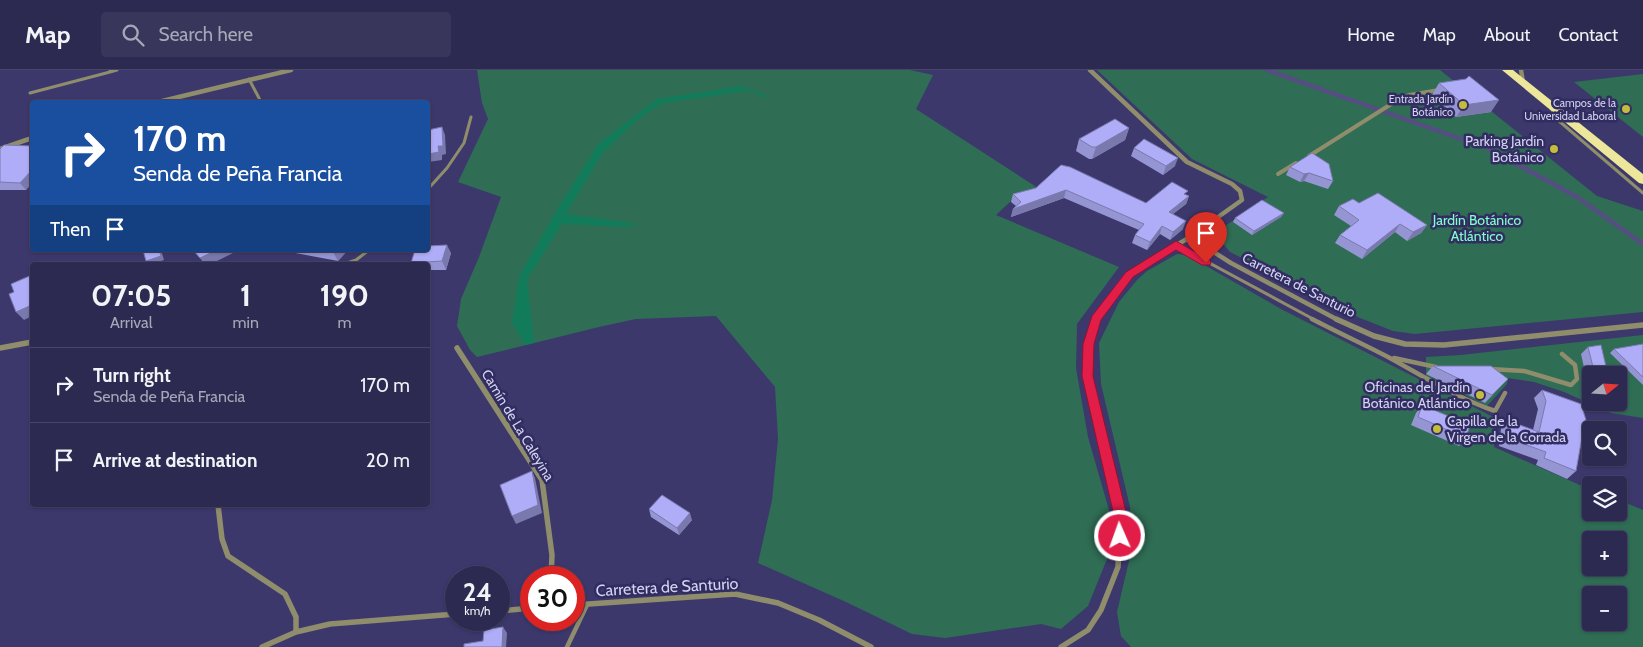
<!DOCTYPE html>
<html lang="en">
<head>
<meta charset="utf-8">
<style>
	body { margin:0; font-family:Cabin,sans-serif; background:#39365b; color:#f1f3f6; height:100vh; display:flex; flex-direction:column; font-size:19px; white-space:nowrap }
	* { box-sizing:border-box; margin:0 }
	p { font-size:16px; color:#a7a7b7 }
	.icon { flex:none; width:28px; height:28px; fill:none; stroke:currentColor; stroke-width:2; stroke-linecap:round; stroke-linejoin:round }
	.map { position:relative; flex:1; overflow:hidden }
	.panel { position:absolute; left:30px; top:192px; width:400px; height:245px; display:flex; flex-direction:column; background:#2d2a51; border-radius:5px; box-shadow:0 1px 4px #0004,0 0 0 1px #484668 }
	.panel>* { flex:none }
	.top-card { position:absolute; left:30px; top:30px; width:400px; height:152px; border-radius:5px; box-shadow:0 1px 4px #0004,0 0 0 1px #484668; background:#1a4fa0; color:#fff; overflow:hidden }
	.needle { width:32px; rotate:72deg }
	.tools { position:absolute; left:1582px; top:296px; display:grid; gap:10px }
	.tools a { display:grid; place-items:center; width:45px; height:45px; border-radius:5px; background:#2d2a51; box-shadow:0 1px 4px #0004,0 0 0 1px #484668; font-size:25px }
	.speed { position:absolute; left:445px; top:496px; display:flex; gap:10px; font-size:25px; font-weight:700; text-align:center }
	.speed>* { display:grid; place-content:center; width:65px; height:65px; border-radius:50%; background:#2d2a51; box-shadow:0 1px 4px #0004,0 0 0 1px #484668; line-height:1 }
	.speed small { font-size:12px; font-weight:400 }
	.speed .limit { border:8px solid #d22; background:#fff; color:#111 }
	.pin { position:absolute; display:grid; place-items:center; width:42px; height:42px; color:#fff; margin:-51px -21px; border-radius:50% 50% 50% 0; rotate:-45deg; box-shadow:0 0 5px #0007 }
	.pin .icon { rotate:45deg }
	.me { position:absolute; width:55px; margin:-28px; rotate:358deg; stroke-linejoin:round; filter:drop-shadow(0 0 4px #0008) }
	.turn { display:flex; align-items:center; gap:18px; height:105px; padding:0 20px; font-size:22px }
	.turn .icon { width:65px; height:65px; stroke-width:2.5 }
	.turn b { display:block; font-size:35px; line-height:42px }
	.then { display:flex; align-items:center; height:48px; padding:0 20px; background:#0003; gap:10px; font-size:19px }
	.eta { display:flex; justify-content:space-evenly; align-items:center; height:85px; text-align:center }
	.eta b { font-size:30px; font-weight:700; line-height:35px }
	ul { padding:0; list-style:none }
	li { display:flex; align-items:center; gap:15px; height:75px; padding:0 20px; border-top:1px solid #484668 }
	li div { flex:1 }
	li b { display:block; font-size:19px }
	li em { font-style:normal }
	header { display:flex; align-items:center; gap:30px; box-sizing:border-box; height:70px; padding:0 25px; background:#2d2a51; border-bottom:1px solid #484668 }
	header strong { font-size:24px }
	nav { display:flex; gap:28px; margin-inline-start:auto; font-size:18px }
	.search { width:350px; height:45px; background:#39365b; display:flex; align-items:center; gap:12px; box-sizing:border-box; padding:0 18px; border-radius:5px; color:#a7a7b7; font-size:19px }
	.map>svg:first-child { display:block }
	.green { fill:#2f6d55; fill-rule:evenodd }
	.forest { fill:#127c5a }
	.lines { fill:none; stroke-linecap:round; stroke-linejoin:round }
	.stream { stroke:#564e82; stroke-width:4.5 }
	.service-far1 { stroke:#8f8d6b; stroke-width:3 }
	.service { stroke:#8f8d6b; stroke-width:4.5 }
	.pedestrian { stroke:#8f8d6b; stroke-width:4 }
	.minor-far1 { stroke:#8f8d6b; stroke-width:4.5 }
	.minor { stroke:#8f8d6b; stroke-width:5.5 }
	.trunk { fill:#ece79a; fill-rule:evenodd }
	.wall { fill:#9695d4 }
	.shaded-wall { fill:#7a79ad }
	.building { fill:#afadf7; stroke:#7a79ad }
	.route { fill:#e11d48; stroke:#92132f }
	.poi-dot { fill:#c6bc3c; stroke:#322d60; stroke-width:2 }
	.labels { text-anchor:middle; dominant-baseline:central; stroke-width:5; stroke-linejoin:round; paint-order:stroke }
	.far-poi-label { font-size:11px; fill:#d3d3f3; stroke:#322d60; text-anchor:end }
	.poi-label { font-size:14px; fill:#d3d3f3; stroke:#322d60; text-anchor:end }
	.park-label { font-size:14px; fill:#80fecb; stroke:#322d60 }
	.street-label { font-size:14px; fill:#d3d3f3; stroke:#322d60 }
	.near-street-label { font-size:16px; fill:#d3d3f3; stroke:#322d60 }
</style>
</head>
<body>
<header>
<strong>Map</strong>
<div class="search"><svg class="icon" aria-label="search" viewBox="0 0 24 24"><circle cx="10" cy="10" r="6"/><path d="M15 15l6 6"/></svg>Search here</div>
<nav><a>Home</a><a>Map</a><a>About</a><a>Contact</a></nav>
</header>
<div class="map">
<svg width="1643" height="577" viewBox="0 0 1643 577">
	<rect width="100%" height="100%" fill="#3c386c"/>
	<path class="green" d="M477,0H910L933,5L916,39L1041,120L1011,131L996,145L1119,197L1077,254L1076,298L1088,367L1109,440L1107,489L1088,536L1061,559L1041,554L945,568L912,564L846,532L758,493L772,430L778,369L775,317L716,246L636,249L599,257L477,287L470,280L457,256L461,229L479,187L501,127L458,112L488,49L482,33Z
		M1097,0H1440L1597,126L1643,141V242L1415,264L1393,261L1360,248L1230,182L1221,171L1222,158L1268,127L1192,89Z
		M1643,4V67L1574,12Z
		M1177,184L1187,185L1281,239L1497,349L1494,377L1591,420V442H1619V430L1643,440V577H1131L1121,566L1117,542L1132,478L1130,437L1101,314L1099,273L1119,232L1137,210L1147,201ZM1591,470H1619V498H1591ZM1591,525H1619V552H1591Z
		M1643,265V348L1611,343L1564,322L1534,312L1508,308L1507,314L1487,336L1426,306V287L1461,285ZM1591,305H1619V332H1591Z"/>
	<path class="forest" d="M741,16L767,26L762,28L756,23L746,21L664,33L654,38L636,51L602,84L566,144L639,154L625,157L562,154L527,210L534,273L525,275L512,253L519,206L555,143L598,74L657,29Z"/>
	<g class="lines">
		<path class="stream" d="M1267,0L1475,74
			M1487,78L1577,127L1643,174"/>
		<path class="service-far1" d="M110,0V2L117,0
			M249,9L261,32
			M30,23L110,2
			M1551,38L1559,51L1643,123
			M428,119L447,98L464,73L471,47
			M1176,175L1315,250
			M341,195L356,190L369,180"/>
		<path class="service" d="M1312,249C1337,262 1363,274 1388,287C1423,306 1457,328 1495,341L1505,323
			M1394,288L1436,297
			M1490,299L1524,301L1571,315L1577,309L1575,295L1562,284
			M567,577L587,535"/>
		<path class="pedestrian" d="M1309,86L1396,31L1409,25L1439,20
			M1278,104L1296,93"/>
		<path class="minor-far1" d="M1090,0L1187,92L1232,114L1240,121L1242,130L1190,167L1129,204L1096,250
			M1521,0L1523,12
			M158,32L291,0
			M0,79L32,68
			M1190,167L1231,193L1338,250"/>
		<path class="minor" d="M1336,249L1374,266L1405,274L1444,275L1643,255
			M0,278L32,272
			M457,278L542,410L552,485L551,508
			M218,435L222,469L228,486L285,524L296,547V562
			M574,535L735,524L778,533L819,550L871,577
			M499,541L531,538
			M262,577L296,562L330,554L456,544
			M1061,577L1088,560L1101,540L1118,497L1121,450L1088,306L1089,274L1096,249"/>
		<path class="trunk" d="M1502,0H1513L1643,104V114L1639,113Z"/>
	</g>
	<path class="wall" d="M1466,9L1491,42L1456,47L1432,25L1439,13Z
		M1129,58L1125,70L1092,89H1089L1076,81L1079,69Z
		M32,76V113L26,120H0V79Z
		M1134,78L1175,96L1163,105L1131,86Z
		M1061,95L1146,133L1187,125L1189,126L1186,134L1173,144L1183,159L1170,170L1160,164L1147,180L1132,173L1135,165L1139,160L1064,128L1011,147L1013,139L1016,136L1011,132L1013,124L1036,118Z
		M1290,97L1333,111L1328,119L1304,111L1300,112L1286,105Z
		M1359,133L1427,155L1421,163L1407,171L1395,162L1362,189L1335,173L1340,165L1351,156L1334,145L1339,136Z
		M1284,143L1281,147L1252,165L1233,152L1235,148Z
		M289,180H348L338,191L290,182Z
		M451,183L446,200H428V195H412L411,193Z
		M1643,274V315L1610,283L1614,279Z
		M1588,277L1608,305H1591V320H1589L1581,284Z
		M1433,296L1508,309L1485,333L1426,304Z
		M1542,320L1591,365V367L1583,374L1581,373L1576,401L1567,409L1536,395L1538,390L1499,376L1501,358L1509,351L1533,360L1538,339L1534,328Z
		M1422,335L1466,368L1459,376L1411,355L1416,343Z
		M649,439L692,450L679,465L651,447Z"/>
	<path class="shaded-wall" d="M1499,30L1491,42L1456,47L1464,35Z
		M442,57L445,65L446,84L442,85V90L428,92V84Z
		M1129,58L1125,70L1092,89L1096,77Z
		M1178,88L1175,96L1163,105L1166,96Z
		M32,100V113L26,120L20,113Z
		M1309,103L1304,111L1300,112L1304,104Z
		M1066,120L1064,128L1011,147L1013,139Z
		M1189,126L1186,134L1166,149L1169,142Z
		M1284,143L1281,147L1252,165L1254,161Z
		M1186,151L1183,159L1170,170L1173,162Z
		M1400,154L1395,162L1362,189L1367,180Z
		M1427,155L1421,163L1407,171L1413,162Z
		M1162,156L1160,164L1147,180L1150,172Z
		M447,175L451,183L446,200L442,191Z
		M159,180H161L164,190L149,195L146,191Z
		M217,180H239L209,195H205L200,188Z
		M332,180H348L338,191Z
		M32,235V246L24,250L16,242Z
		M532,401L535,408L542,443L516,454L512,446Z
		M690,443L692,450L679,465L677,458Z
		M503,557L507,563L506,577H502Z"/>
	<path class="building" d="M1469,6L1499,30L1464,35L1439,13L1466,9Z
		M1115,49L1129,58L1096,77H1092L1079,69Z
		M442,57L443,76H438L439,82L428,84V60Z
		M1144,69L1178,88L1166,96L1134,78Z
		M4,75L32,76V100L20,113L0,112V79Z
		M1312,83L1329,94L1333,111L1309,103L1304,104L1290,97Z
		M1061,95L1070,97L1146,133L1172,112L1188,121L1184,124L1189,126L1169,142L1186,151L1173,162L1162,156L1150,172L1135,165L1144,154L1066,120L1013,139L1021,132L1013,124L1036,118Z
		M1378,123L1427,155L1413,162L1400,154L1367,180L1340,165L1359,150L1339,136L1353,129L1359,133Z
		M1262,130L1284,143L1254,161L1235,148Z
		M447,175L442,191L411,193L415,180H428V176Z
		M143,180H159L161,186L146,191Z
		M193,180H217L200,188Z
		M32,205V235L16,242L9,224L14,222L11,214Z
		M1643,274V307L1614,279Z
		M1601,275L1608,305H1595L1588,277Z
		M1433,296H1491L1508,309L1492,325Z
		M1542,320L1581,334L1591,366L1583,362L1576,401L1544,388L1546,382L1507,368L1509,351L1539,362L1546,331Z
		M1422,335L1470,355L1466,368L1418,347Z
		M532,401L538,435L512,446L500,415Z
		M662,425L690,443L677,458L649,439Z
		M503,557L502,577H464V574L483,571L484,560Z"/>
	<path class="route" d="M1176,171L1210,190L1211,193L1210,195H1202L1176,180L1133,207L1101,250L1094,274L1093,306L1128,450L1125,470L1120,472L1116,470L1114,466L1115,450L1082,306L1083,274L1092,246L1126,202Z"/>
	<g class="poi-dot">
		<circle cx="1463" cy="35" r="5"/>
		<circle cx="1626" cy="39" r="5"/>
		<circle cx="1554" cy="79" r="5"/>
		<circle cx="1480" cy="325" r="5"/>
		<circle cx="1437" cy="359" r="5"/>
	</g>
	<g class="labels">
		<g class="far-poi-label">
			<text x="1453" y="29">Entrada Jardín<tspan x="1453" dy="13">Botánico</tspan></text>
			<text x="1616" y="33">Campos de la<tspan x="1616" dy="13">Universidad Laboral</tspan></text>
		</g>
		<g class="poi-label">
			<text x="1544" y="71">Parking Jardín<tspan x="1544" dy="16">Botánico</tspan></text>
			<text x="1470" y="317">Oficinas del Jardín<tspan x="1470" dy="16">Botánico Atlántico</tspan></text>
			<text x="1447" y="351" text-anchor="start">Capilla de la<tspan x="1447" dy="16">Virgen de la Corrada</tspan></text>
		</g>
		<g class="park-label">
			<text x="1477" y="150">Jardín Botánico<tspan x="1477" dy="16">Atlántico</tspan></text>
		</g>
		<g class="street-label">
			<text transform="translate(1299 215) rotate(27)">Carretera de Santurio</text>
			<text transform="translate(518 355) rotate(59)">Camín de La Caleyina</text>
		</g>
		<g class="near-street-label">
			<text transform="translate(667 517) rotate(-3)">Carretera de Santurio</text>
		</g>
	</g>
</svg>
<div class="tools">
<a><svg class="needle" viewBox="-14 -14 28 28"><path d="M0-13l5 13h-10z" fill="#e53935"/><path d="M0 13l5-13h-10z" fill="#a7a7b7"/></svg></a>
<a><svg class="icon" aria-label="search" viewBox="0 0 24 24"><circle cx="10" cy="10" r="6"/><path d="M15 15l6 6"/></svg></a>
<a><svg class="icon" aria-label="layers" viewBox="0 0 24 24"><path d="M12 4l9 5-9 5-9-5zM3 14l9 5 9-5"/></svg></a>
<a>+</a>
<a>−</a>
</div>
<div class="speed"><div>24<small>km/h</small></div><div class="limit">30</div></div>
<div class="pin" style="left:1206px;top:193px;background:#d93025"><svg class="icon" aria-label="arrive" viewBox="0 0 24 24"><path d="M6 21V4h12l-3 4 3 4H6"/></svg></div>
<svg class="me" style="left:1120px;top:466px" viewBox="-20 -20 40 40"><circle r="17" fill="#e11d48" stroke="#fff" stroke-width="3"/><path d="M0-11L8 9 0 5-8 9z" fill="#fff"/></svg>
<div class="top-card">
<div class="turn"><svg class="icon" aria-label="right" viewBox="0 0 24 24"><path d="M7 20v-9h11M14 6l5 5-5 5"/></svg><div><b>170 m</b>Senda de Peña Francia</div></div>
<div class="then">Then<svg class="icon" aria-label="arrive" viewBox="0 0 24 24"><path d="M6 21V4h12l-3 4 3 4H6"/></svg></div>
</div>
<section class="panel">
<div class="eta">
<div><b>07:05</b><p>Arrival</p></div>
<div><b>1</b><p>min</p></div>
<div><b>190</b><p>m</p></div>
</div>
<ul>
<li><svg class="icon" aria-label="right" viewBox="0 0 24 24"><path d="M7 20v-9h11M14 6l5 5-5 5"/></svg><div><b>Turn right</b><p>Senda de Peña Francia</p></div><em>170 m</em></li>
<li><svg class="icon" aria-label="arrive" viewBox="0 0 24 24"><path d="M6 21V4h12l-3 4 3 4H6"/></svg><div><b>Arrive at destination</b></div><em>20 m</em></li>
</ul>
</section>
</div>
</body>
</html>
